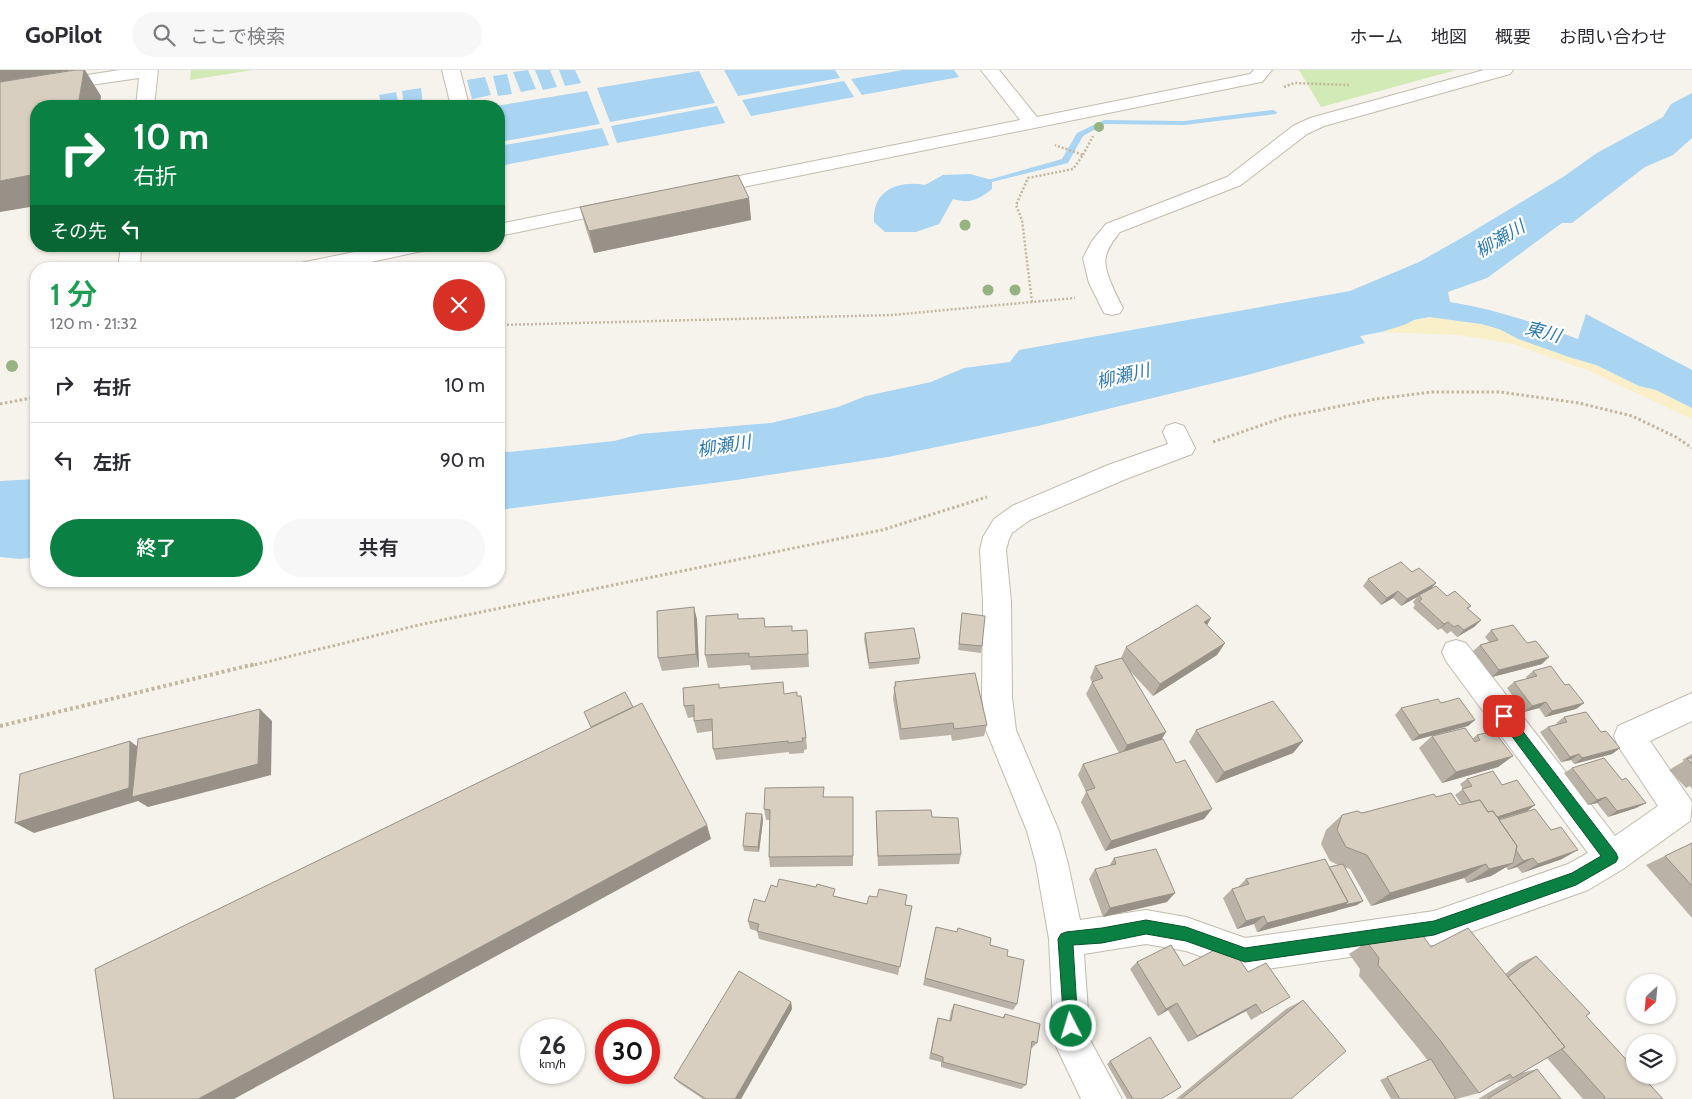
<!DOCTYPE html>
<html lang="ja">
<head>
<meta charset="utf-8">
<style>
	body { margin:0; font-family:Cabin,"Noto Sans JP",sans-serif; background:#f7f7f7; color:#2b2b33; height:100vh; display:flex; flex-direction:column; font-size:19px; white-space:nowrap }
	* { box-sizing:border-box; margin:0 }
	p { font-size:16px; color:#7c7c81 }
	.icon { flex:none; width:28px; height:28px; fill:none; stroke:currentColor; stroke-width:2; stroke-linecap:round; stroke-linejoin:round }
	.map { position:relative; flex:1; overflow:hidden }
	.drawer { position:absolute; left:30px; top:192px; width:475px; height:325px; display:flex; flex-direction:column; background:#fff; border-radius:20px; box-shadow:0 1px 4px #0004 }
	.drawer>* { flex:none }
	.guide { position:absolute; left:30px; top:30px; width:475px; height:152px; border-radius:20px; box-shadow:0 1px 4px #0004; background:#0b8043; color:#fff; overflow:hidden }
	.needle { width:32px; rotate:206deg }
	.controls { position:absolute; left:1626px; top:904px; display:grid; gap:10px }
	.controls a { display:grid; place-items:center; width:50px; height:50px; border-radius:50%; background:#fff; box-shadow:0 1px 4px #0004; font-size:25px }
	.speed { position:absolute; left:520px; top:949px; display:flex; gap:10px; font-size:25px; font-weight:700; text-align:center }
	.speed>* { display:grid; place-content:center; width:65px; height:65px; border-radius:50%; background:#fff; box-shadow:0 1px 4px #0004; line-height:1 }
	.speed small { font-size:12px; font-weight:400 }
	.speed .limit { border:8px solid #d22; background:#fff; color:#111 }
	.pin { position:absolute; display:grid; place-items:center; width:42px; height:42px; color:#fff; margin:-21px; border-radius:10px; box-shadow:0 2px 8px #0006 }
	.me { position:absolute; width:55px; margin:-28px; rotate:355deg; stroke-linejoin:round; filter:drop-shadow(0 0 4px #0008) }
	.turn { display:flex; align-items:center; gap:18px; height:105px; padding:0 20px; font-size:22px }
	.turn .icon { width:65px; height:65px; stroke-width:2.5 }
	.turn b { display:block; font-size:35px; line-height:42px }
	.then { display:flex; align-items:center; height:48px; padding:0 20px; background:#0003; gap:10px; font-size:19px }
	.round { display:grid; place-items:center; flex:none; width:52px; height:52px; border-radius:26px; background:#f7f7f7 }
	.headline { display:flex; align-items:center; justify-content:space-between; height:85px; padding:0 20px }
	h1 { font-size:30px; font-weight:600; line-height:38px; color:#1e9e55 }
	.primary-button { display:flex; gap:10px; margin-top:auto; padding:10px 20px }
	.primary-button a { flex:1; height:58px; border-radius:30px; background:#0b8043; color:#fff; font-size:20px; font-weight:600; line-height:58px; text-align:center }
	.primary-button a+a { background:#f7f7f7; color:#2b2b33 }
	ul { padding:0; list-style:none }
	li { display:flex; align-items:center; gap:15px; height:75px; padding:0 20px; border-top:1px solid #e1e1e2 }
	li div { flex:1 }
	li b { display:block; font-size:19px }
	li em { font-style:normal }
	header { display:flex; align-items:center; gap:30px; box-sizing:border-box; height:70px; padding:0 25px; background:#fff; border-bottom:1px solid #e1e1e2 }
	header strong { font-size:24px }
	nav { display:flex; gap:28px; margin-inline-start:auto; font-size:18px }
	.search { width:350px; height:45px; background:#f7f7f7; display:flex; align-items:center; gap:12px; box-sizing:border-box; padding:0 18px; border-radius:28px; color:#7c7c81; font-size:19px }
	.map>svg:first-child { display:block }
	.green { fill:#d2eab5 }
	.sand { fill:#f9efc9 }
	.water { fill:#a9d4f2 }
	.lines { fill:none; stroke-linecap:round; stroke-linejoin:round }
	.stream { fill:#a9d4f2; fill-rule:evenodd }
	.minor-casing { stroke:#c2bbae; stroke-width:2 }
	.path-far2 { stroke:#c4b79f; stroke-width:2.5; stroke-dasharray:2 2; stroke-linecap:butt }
	.path-far1 { stroke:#c4b79f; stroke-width:3; stroke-dasharray:2.5 2.5; stroke-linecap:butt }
	.path { stroke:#c4b79f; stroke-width:4; stroke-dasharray:3 3; stroke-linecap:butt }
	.minor { fill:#fff; fill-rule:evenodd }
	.tree { fill:#97b381 }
	.wall { fill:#bab2a6 }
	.shaded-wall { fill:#979187 }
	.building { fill:#d8cfc1; stroke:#979187 }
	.route { fill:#0b8043; stroke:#07532c }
	.labels { text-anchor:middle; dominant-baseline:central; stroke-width:4.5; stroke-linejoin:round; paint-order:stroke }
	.water-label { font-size:18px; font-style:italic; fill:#2e7ab2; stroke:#fff }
</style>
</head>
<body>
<header>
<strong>GoPilot</strong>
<div class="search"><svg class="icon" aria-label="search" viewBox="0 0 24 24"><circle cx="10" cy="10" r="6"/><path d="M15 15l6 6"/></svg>ここで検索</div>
<nav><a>ホーム</a><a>地図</a><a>概要</a><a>お問い合わせ</a></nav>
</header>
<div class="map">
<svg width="1692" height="1029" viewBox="0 0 1692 1029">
	<rect width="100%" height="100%" fill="#f6f3ec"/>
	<path class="green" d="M191,0H253L190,10Z
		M1299,0H1456L1321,37Z"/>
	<path class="sand" d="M1429,247L1481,254L1499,259L1518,269L1596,295L1639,316L1656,320L1692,338V349L1589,301L1513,274L1459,265L1381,262C1397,258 1412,250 1429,247Z"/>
	<path class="water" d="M528,0L536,19L521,22L513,2Z
		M535,0H550L557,17L543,20Z
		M559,0H575L581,13L565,16Z
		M724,0H835L840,8L738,26Z
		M903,0H954L959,7L862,25L851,9Z
		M699,1L715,33L610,52L597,18Z
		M507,4L512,24L498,26L493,6Z
		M485,7L491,25L472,29L467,10Z
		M844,11L854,27L751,46L742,30Z
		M421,18L423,36H404L402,21Z
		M587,21L600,54L499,72V36H496Z
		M396,22L399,36H382L379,25Z
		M1692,23V68L1673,85L1645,97L1572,153H1562L1487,208L1448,222L1450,232C1494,239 1536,253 1578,269L1586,244L1692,300V338L1656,320L1639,316L1596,295L1569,287L1518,269L1499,259L1481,254L1429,247L1414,250L1404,255L1381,262L1360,266L1365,273L1247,305L1038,356L888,387L729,411L499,440V381L509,382L614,371L640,364L771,353L838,337L866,326L931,312L964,298L1010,292L1019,280L1350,221L1419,192L1465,166L1563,107L1597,83L1663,47L1671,34Z
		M717,36L725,53L617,73L611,56Z
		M602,58L609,75L499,96V76Z
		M970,104L992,110V119C978,130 970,134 953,129L939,154L916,162H885L874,152C872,121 897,110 925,115L943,105Z
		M36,409V487L20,489L0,487V411Z"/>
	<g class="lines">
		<path class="stream" d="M1273,40L1277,42L1276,44L1184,55L1105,54L1083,66L1068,93L992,112L988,110L1062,89L1077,63L1104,50L1184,51Z"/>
		<g class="minor-casing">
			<path id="minor" d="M120,0H158L154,36H136L139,8L0,28V18Z
				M442,0H460L469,36H451Z
				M981,0H999L1037,47L1250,4L1254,0H1272L1262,12L1256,13L704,125L697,123L694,119L697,115L704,113L1020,50Z
				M1484,0H1513L1510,4L1324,56L1307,64L1241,115L1120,162C1114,170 1108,177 1106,186C1102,199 1117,226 1123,238L1120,243L1112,245L1104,243L1089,213L1083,188L1092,171L1106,154L1227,107L1293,56L1310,48Z
				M617,130L624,132L627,136L624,140L499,166V154Z
				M121,176H141L140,199H118Z
				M384,176H427L424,181L417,182L339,199H295L297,194L305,192Z
				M1175,353L1184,356L1195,378L1192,384L1126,409L1030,450L1012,463L1009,469L1006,480L1011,532L1012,627L1016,660L1059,761L1068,794L1080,850L1146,840L1186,847L1245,868L1434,841L1568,794L1588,783L1446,591L1442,582L1446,573L1456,570L1466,573L1615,766L1658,736L1618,676L1614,666L1618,656L1692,623V651L1650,671L1690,729L1692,733L1690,751L1623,799L1588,820L1434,875L1245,902L1186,881L1146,874L1084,884L1090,970L1122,1029H1081L1054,972L1049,869L1036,794L1027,761L986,660L982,627L983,532L980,480L983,467L994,449L1012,436L1108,395L1168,374L1163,362L1166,356Z"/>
		</g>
		<path class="path-far2" d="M1284,17L1294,13L1349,15
			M1083,85L1093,66
			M1032,232L1022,150L1016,135L1028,108L1073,99L1083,85L1055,75
			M499,255L892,245L1075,228"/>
		<path class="path-far1" d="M0,334L36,327
			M1213,372L1285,347L1376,329L1432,322H1500L1579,333L1632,346L1676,367L1692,378
			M250,596L423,554L882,460L987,427"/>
		<path class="path" d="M0,656L255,594"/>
		<use href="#minor" class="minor"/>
	</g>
	<g class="tree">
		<circle cx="1099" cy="57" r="5"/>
		<circle cx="965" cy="155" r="5.5"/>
		<circle cx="988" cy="220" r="5.5"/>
		<circle cx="1015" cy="220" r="5.5"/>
		<circle cx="12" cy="296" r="6"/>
	</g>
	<path class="wall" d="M749,128L751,150L594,183L586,159L580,137Z
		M1412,502L1432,518L1447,526L1471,536L1468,539L1481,550L1474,557L1457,567L1451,561L1447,564L1441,558L1438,560L1413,538L1415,535L1413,532L1417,527L1401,536L1393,528L1381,535L1363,516L1368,509Z
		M694,537L697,550L699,597L662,601L658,588Z
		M962,543L982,576L981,583L958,580Z
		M738,549L766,557L792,561L807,560L809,597L751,600L750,595L708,598L705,585Z
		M1207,555L1225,573L1217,585L1153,626L1130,601L1162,670L1204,749L1105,781L1081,732L1086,722L1078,705L1083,694L1119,683L1086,624L1092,612L1090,608L1095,596L1121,588L1126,577Z
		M1491,560L1542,594L1492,607L1473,581L1480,575L1489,572L1485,567Z
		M865,563L920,588L919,594L869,599L864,569Z
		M1533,601L1565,615L1584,633L1576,639L1545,647L1539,638L1524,642L1507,618L1514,612L1527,609L1526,607Z
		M895,612L987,655L984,666L952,671L951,665L900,670L893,629Z
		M720,618L784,624L806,668L807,679L804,680V683L789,684V682L716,690L713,679L712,661L697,663L694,651V647L688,648L684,636Z
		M1441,633L1475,650L1468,656L1412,671L1395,645L1401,638Z
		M1564,647L1601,662L1620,678L1612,684L1574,694L1571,690L1561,692L1540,662L1548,657L1557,654L1556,653Z
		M1196,660L1303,671L1293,683L1216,713L1189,672Z
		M1477,665L1513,686L1498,697L1442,713L1419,678L1432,666L1472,669Z
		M1692,684V719L1690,716L1686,718L1669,700L1684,691L1682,690Z
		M1572,698L1622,710L1646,733L1636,738L1608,747L1597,733L1588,735L1564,703Z
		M1467,709L1502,715L1535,735L1527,741L1499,749L1562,789L1522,803L1517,797L1508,800L1506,797L1491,806L1467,813L1464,808L1371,836L1350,799L1344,797L1363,831L1357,835L1338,840L1336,841L1257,862L1254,854L1237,859L1223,828L1232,819L1237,818L1246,809L1329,797L1338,795L1330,791L1321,774L1326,760L1342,745L1362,743L1436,727L1459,735H1462L1455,725L1463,719L1460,714Z
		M824,727L853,786V796L770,797L769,787L770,750H766L764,739Z
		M876,741L932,747L961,784L959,794L878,796L876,752Z
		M763,750L759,782L744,781L743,776Z
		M1692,773V848L1646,795Z
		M1114,788L1167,832L1103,847L1089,809L1095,799L1109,796Z
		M835,826L867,834L905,835L912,836L898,905L759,869L757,861L750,859L748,851L765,832Z
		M936,857L990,875L1007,886L1017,934L1013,940L923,915Z
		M1367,872L1431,877L1505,904L1519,893L1536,886L1586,946L1663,1029H1583L1547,988L1521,1003L1537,999L1561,1029H1478L1511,1009L1495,1013L1479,1023L1456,1029H1391L1380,1010L1428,991L1418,978L1359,906L1360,899L1349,884Z
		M1231,885L1248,902L1290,927L1251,950L1246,941L1188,972L1168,940L1158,946L1130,899L1137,892L1184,896Z
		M1303,930L1291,1029H1176L1286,939Z
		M791,932L792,939L741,1029H703L679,1013L674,1008Z
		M954,934L1002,948L1005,944L1037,973L1032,978H1031L1026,1015L1021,1019L941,997V992L929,989L936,954L938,948L949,951L951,941Z
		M1110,991L1161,1029H1127L1107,994Z"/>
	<path class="shaded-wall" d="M0,0H73L0,12Z
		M84,0H85L101,26L100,36H78Z
		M36,104V136L0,142V111Z
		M749,128L751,150L594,183L589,161Z
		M1436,513L1430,520L1419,525L1417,527L1401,536L1407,529Z
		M1398,521L1393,528L1381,535L1387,528Z
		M694,537L697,550L699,597L696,584Z
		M1211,548L1204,561V552Z
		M1481,550L1474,557L1457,567L1464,560Z
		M1448,552L1441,558L1438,560L1444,554Z
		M1225,573L1217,585L1153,626L1160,614Z
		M1549,587L1542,594L1492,607L1499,600Z
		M1546,632L1539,638L1524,642L1532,636Z
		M1584,633L1576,639L1545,647L1552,641Z
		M260,639L272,651L271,705L148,737L138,731L34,763L15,753L130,671L146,683Z
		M1475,650L1468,656L1412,671L1419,665Z
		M1166,662L1159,674L1121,686L1127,675Z
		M1303,671L1293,683L1216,713L1224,702Z
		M1620,678L1612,684L1574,694L1582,688Z
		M1579,684L1571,690L1561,692L1570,687Z
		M1513,686L1498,697L1442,713L1456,702Z
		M1606,727L1597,733L1588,735L1597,730Z
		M1646,733L1636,738L1608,747L1617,741Z
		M1535,735L1527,741L1476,756L1484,751Z
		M1212,739L1204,749L1105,781L1111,771Z
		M762,744L763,750L759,782L758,777Z
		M707,755L711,769L234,1029H198Z
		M1578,780L1562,789L1522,803L1538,794Z
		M1533,788L1517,797L1508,800L1523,791Z
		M1513,793L1491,806L1467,813L1489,799Z
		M1486,794L1464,808L1371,836L1390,823Z
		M1175,823L1167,832L1103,847L1110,838Z
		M1363,831L1357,835L1338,840L1336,841L1257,862L1267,853L1348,832Z
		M1264,846L1254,854L1237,859L1246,851Z
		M791,932L792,939L741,1029H735Z
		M1177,933L1168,940L1158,946L1166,939Z
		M1256,934L1246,941L1188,972L1197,966Z"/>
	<path class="building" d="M75,0H84L78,36H36V104L0,111V12Z
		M738,105L749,128L589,161L580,137Z
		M1401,492L1412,502L1419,498L1436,513L1407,529L1398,521L1387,528L1368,509Z
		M1436,516L1447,526L1455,521L1471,536L1467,538L1481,550L1464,560L1458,555L1454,557L1448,552L1444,554L1419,531L1422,529L1419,525Z
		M1197,535L1211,548L1204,552L1225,573L1160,614L1126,577Z
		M694,537L696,584L658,588L657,541Z
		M962,543L985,546L982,576L959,574Z
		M738,544V549L764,548L765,557L792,556V561L807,560L808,584L749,587V583L705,585L706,546Z
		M1513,555L1527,573L1536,571L1549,587L1499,600L1480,575L1498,570L1491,560Z
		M914,558L920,588L869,593L865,563Z
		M1122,588L1166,662L1127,675L1092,612L1103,608L1095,596Z
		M1551,596L1565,615L1569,614L1584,633L1552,641L1546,632L1532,636L1514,612L1537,606L1533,601Z
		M975,603L987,655L954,659L953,653L901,659L894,617L896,616L895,612Z
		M783,612L784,624L797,622V626H801L806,668H802L803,671L788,673V671L713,679L712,649L694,651V635L684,636L683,618L719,614V618Z
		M625,622L633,637L591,657L584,642Z
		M1459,628L1475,650L1419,665L1401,638L1438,629L1441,633Z
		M1273,631L1303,671L1224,702L1196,660Z
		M642,633L707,755L198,1029H114L95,899Z
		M260,639L258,694L132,727L138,669Z
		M1586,642L1601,662L1606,661L1620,678L1582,688L1579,684L1570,687L1548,657L1567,652L1564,647Z
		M1465,658L1475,672L1480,670L1477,665L1494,661L1513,686L1456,702L1432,666Z
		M1163,669L1176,693L1185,690L1212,739L1111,771L1086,721L1095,718L1083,694Z
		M130,671L129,718L15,753L20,704Z
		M1692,687V694L1687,689Z
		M1604,688L1622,710L1626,708L1646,733L1617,741L1606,727L1597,730L1572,698Z
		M1493,701L1502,715L1517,710L1535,735L1497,747L1493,741L1488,742L1480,730L1471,732L1462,719L1472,716L1467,709Z
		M824,717L823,727H853V786L769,787L770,740L764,739L765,718Z
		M1451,723L1459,735L1480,730L1488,742L1493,741L1517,776L1513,793L1489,799L1486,794L1390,823L1367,785L1346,777L1337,760L1342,745L1357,741L1362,743L1434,724L1436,727Z
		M1535,739L1551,760L1561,757L1578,780L1538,794L1533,788L1523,791L1516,780L1517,776L1499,750Z
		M931,740L932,747L958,748L961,784L878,786L876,741Z
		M746,743L762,744L758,777L743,776Z
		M1692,773V816L1665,786Z
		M1156,779L1175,823L1110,838L1095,799L1116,794L1114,788Z
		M1325,789L1348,832L1267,853L1264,846L1246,851L1232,819L1249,814L1246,809Z
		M1343,794L1363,831L1344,835L1348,832L1329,797Z
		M779,809L816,817L817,814L835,819L833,826L867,834L869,826L877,827L879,819L907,825L905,835L912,836L900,897L757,861L759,854L748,851L754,829L765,832L771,815L777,817Z
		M936,857L957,862L958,858L991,868L990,875L1008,880L1007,886L1024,890L1017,934L925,908Z
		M1468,858L1565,977L1513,1008L1510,1004L1479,1023L1440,970L1378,895L1379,888L1367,872L1418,859L1431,877Z
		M1171,875L1184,896L1224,875L1231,885L1235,883L1248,902L1266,893L1290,927L1262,943L1256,934L1197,966L1177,933L1166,939L1137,892Z
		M1536,886L1590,943L1586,946L1635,999V1005H1641L1663,1029H1603L1605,1027L1562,979L1565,977L1508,907Z
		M739,901L791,932L735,1029H706L674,1008Z
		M1303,930L1346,981L1291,1029H1181Z
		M954,934L1004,948L1005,944L1040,954L1037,973L1032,971L1026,1015L943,992V987L931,983L938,948L951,951Z
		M1150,967L1181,1017L1161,1029H1133L1110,991Z
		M1431,989L1456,1029H1400L1387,1007Z
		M1537,999L1561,1029H1487Z"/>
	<path class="route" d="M1504,640L1508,642L1616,783L1618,788L1616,792L1576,815L1434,865L1245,892L1186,871L1146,864L1102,873L1073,875L1078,956L1076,962L1071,964L1066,962L1064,956L1058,869L1061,864L1066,862L1102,858L1146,850L1186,857L1245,878L1434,851L1572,803L1601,786L1499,649L1497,646L1499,642Z"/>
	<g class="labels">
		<g class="water-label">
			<text transform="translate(1500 169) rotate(-31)">柳瀬川</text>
			<text transform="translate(1543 262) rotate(15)">東川</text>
			<text transform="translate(1123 306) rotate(-13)">柳瀬川</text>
			<text transform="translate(724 376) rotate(-9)">柳瀬川</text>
		</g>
	</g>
</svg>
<div class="controls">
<a><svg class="needle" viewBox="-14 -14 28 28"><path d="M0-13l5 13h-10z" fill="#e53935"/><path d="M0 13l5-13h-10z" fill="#7c7c81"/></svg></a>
<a><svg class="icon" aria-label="layers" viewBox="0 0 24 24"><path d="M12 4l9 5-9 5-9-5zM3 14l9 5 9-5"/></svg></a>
</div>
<div class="speed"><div>26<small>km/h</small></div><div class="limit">30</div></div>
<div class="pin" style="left:1504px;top:646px;background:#d93025"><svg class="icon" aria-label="arrive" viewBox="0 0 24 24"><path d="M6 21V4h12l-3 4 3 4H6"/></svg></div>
<svg class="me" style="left:1071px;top:956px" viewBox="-20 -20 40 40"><circle r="17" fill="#0b8043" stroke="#fff" stroke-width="3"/><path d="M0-11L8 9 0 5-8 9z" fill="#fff"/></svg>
<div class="guide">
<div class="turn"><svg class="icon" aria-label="right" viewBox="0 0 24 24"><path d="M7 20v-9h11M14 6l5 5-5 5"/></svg><div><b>10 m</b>右折</div></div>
<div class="then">その先<svg class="icon" aria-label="left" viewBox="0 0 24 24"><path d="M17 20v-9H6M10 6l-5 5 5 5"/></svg></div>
</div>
<section class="drawer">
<div class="headline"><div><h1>1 分</h1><p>120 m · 21:32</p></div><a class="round" style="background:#d93025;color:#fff"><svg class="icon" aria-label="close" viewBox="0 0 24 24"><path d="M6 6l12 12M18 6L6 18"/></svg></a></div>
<ul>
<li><svg class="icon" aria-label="right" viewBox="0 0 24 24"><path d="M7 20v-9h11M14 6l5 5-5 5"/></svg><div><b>右折</b></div><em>10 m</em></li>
<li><svg class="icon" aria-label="left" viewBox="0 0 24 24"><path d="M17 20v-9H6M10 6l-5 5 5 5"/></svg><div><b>左折</b></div><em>90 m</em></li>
</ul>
<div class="primary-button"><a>終了</a><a>共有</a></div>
</section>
</div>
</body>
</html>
